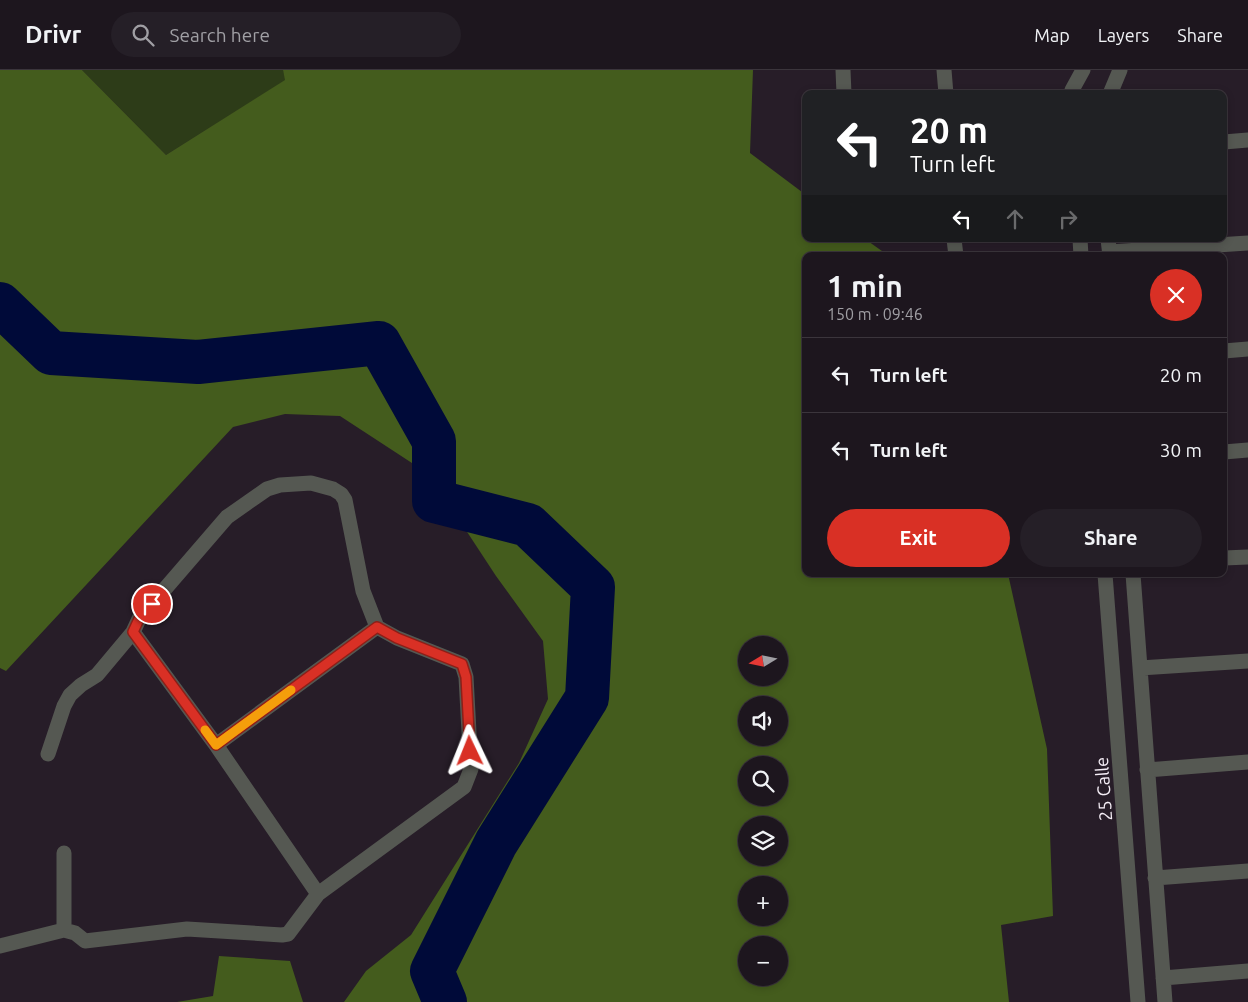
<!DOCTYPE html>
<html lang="en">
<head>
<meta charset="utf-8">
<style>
	body { margin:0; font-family:Ubuntu,sans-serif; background:#251f27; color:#f1f3f6; height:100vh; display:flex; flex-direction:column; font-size:19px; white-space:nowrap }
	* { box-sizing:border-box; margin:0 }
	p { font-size:16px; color:#a09fa4 }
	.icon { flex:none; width:28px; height:28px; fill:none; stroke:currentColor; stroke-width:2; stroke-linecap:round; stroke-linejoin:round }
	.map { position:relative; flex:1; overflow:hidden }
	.details { position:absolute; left:802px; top:182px; width:425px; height:325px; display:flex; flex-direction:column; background:#1d161e; border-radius:10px; box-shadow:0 2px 8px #0003,0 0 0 1px #3b353c }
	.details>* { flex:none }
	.guide { position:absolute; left:802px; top:20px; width:425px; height:152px; border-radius:10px; box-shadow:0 2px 8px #0003,0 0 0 1px #3b353c; background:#202124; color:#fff; overflow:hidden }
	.needle { width:32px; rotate:260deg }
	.fabs { position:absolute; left:738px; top:566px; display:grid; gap:10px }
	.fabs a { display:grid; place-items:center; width:50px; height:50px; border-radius:50%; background:#1d161e; box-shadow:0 2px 8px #0003,0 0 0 1px #3b353c; font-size:25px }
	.pin { position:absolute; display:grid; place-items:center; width:42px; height:42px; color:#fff; margin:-21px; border:2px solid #fff; border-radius:50%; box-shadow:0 1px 5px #0007 }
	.me { position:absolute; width:55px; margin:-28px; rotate:358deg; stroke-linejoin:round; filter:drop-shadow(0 0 4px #0008) }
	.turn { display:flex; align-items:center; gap:18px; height:105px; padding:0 25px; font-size:22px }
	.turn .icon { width:65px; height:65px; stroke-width:2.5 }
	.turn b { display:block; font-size:35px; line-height:42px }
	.lanes { display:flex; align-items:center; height:48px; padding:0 25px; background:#0003; justify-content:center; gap:25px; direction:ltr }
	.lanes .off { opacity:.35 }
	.round { display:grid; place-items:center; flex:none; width:52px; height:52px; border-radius:26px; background:#251f27 }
	.overview { display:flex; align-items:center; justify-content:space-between; height:85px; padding:0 25px }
	h1 { font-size:30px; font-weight:600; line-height:38px }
	.action { display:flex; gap:10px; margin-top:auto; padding:10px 25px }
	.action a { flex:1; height:58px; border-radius:30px; background:#d93025; color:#fff; font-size:20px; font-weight:600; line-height:58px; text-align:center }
	.action a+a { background:#251f27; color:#f1f3f6 }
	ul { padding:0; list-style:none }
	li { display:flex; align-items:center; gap:15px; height:75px; padding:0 25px; border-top:1px solid #3b353c }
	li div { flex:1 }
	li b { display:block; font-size:19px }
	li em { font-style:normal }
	header { display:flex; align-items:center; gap:30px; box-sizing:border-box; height:70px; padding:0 25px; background:#1d161e; border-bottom:1px solid #3b353c }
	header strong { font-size:24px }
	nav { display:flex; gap:28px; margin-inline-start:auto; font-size:18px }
	.search { width:350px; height:45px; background:#251f27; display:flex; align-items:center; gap:12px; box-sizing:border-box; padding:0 18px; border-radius:28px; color:#a09fa4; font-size:19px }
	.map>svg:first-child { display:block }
	.green { fill:#2d3c18 }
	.forest { fill:#445c1d; fill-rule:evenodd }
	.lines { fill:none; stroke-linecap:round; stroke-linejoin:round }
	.river { stroke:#000a39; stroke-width:44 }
	.minor { stroke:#555852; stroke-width:15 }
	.route-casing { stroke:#8d1f18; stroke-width:12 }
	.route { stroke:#d93025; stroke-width:9 }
	.slow { stroke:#f59e0b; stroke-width:9 }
	.labels { text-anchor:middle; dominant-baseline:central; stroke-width:5; stroke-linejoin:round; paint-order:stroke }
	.street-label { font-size:18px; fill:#f5eef6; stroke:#271d28 }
</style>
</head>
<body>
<header>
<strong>Drivr</strong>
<div class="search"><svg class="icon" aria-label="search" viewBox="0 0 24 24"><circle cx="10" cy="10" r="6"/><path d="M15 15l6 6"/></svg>Search here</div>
<nav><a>Map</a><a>Layers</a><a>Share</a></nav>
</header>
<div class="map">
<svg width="1248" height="932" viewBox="0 0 1248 932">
	<rect width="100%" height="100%" fill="#271d28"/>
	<path class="green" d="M82,0H283L286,10L166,85Z"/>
	<path class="forest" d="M0,0H82L166,85L285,10L283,0H753L750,83L806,125V169H865L889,186H806V504H1008L1047,679L1053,846L1001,855L1009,932H344L366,901L411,865L519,693L548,629L543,571L496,506L454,442L415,395L340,346L285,344L233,357L6,601L0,598ZM746,575H779V608H746ZM746,635H779V668H746ZM746,695H779V728H746ZM746,755H779V788H746ZM746,815H779V848H746ZM746,875H779V908H746Z
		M219,886L290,891L303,932H177L213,926Z"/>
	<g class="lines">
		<path class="river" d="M0,234L51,283L198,292L379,273L434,371V431L528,455L593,517L587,628L496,773L432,901L445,932"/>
		<path class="minor" d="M843,0L844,24
			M944,0L946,24
			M1072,24V20L1083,0
			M1110,24L1120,0
			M1224,72L1248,70
			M954,169L956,186
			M1080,169L1081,186
			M1108,169L1110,186
			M1109,182L1248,173
			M1224,281L1248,279
			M1224,382L1248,380
			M1224,488L1248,487
			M1105,504L1138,932
			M1133,504L1165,932
			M133,562L216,675L318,824
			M1140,598L1248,591
			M216,675L377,557
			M48,684L64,636L70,625L81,615L97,605L133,562L139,549L227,447L267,419L280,415L311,413L333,419L341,424L345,430L363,521L377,557L397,568L462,594L466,607L471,699L464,717L318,824L288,864L282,865L187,859L85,871L75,863L64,860V783
			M1147,700L1248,692
			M1155,808L1248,801
			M0,876L64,860
			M1163,908L1248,901"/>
	</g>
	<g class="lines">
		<g class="route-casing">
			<path id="route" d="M152,534L139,549L133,562L216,675L377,557L397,568L462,594L466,607L470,681"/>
		</g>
		<use href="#route" class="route"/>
		<path class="slow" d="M205,660L216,675L291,620"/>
	</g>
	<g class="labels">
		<g class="street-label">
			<text transform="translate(1103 719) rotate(-94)">25 Calle</text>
		</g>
	</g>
</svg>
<div class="fabs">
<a><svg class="needle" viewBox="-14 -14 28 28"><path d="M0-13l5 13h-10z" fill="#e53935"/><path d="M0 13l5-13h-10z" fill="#a09fa4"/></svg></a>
<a><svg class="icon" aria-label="sound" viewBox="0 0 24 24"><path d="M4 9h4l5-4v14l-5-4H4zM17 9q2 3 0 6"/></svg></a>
<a><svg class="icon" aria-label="search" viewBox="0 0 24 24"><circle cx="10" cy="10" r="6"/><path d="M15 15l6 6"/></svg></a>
<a><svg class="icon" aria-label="layers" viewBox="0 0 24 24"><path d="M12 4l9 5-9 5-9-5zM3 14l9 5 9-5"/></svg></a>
<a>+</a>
<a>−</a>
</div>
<div class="pin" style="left:152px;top:534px;background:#d93025"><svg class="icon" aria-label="arrive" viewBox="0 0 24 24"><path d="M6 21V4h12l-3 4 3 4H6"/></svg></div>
<svg class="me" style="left:470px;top:681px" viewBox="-20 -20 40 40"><path d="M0-17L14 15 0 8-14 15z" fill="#d93025" stroke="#fff" stroke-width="4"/></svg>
<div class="guide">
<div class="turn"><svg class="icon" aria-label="left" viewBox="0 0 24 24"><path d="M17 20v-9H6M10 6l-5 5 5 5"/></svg><div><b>20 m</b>Turn left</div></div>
<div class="lanes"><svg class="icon" aria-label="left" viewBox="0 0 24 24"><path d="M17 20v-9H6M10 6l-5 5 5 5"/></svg><svg class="icon off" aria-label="ahead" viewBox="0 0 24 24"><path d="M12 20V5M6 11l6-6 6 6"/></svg><svg class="icon off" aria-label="right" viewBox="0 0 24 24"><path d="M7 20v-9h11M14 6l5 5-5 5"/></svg></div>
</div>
<section class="details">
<div class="overview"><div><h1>1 min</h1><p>150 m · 09:46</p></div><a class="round" style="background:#d93025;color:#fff"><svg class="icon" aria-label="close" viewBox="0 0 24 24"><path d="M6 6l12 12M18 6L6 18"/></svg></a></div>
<ul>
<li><svg class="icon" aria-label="left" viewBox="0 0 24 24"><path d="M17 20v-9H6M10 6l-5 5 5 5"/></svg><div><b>Turn left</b></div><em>20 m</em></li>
<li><svg class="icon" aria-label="left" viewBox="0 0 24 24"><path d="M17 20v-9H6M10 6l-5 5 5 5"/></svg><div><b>Turn left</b></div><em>30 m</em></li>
</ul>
<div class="action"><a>Exit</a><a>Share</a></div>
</section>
</div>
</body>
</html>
